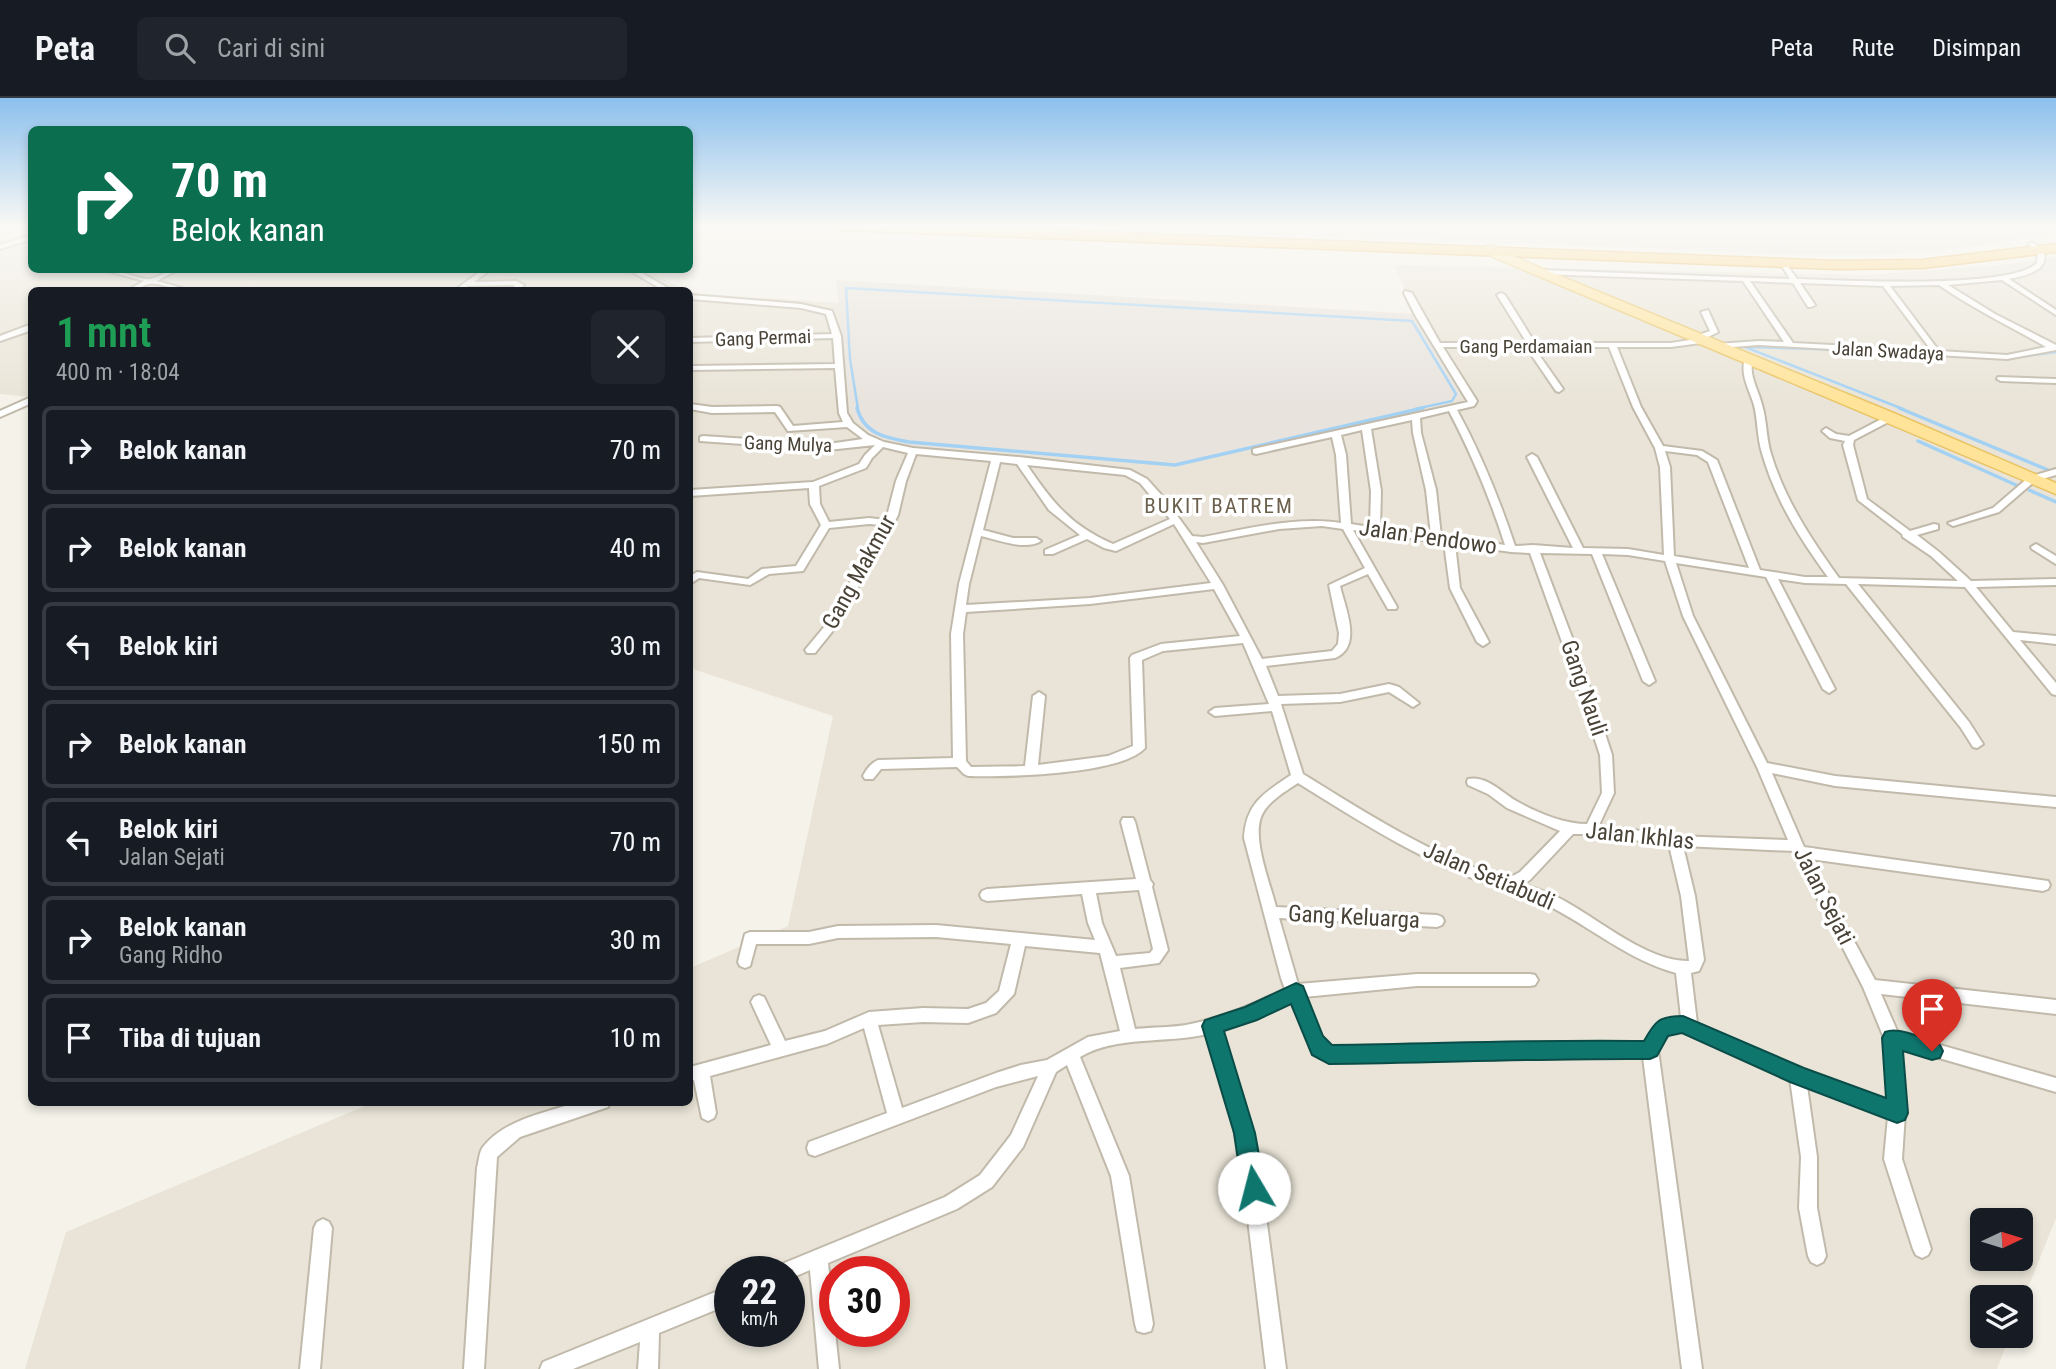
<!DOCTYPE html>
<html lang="id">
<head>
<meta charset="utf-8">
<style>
	body { margin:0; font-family:"Roboto Condensed",sans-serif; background:#20242c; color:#f1f3f6; height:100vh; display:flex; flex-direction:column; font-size:26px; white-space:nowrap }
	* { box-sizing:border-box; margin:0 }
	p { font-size:23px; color:#9ea1a6 }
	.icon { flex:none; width:38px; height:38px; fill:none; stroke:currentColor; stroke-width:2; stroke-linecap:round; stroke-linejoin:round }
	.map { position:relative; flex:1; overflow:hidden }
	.panel { position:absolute; left:28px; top:189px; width:665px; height:819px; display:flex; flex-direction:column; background:#171b24; border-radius:10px; box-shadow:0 4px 10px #0003 }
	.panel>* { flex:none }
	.hud { position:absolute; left:28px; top:28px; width:665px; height:147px; border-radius:10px; box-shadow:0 4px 10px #0003; background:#0b6e4f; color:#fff; overflow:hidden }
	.needle { width:46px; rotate:86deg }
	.fabs { position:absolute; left:1970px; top:1110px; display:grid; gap:14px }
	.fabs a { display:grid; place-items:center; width:63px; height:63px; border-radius:10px; background:#171b24; box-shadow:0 4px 10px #0003; font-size:35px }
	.speed { position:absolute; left:714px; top:1158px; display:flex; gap:14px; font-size:35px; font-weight:700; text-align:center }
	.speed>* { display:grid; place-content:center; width:91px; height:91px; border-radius:50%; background:#171b24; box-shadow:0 4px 10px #0003; line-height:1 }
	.speed small { font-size:18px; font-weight:400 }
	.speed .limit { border:10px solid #d22; background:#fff; color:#111 }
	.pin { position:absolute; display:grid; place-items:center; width:60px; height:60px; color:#fff; margin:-72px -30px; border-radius:50% 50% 50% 0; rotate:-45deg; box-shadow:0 0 7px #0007 }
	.pin .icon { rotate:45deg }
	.me { position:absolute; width:77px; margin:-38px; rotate:352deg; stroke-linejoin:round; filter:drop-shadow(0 0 5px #0008) }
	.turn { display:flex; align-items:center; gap:24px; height:147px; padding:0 28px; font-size:32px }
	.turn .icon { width:91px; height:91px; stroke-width:2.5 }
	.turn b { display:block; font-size:49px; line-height:60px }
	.round { display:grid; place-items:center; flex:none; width:74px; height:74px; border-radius:10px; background:#20242c }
	.summary { display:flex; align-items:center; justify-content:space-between; height:119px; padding:0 28px }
	h1 { font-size:42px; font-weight:600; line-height:52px; color:#1e9e55 }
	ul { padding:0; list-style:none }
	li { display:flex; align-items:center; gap:21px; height:88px; margin:0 14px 10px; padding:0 14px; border:4px solid #363941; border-radius:10px }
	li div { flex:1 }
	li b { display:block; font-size:26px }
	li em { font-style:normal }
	header { display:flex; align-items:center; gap:42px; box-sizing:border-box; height:98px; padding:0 35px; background:#171b24; border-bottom:2px solid #363941 }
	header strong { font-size:33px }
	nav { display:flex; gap:38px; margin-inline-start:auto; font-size:24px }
	.search { width:490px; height:63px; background:#20242c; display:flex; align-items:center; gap:18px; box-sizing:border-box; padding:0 24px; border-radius:10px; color:#9ea1a6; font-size:26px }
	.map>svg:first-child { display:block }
	.residential { fill:#e9e4d7; fill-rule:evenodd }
	.industrial { fill:#e8e3dd }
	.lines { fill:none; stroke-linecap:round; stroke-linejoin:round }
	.stream-far1 { stroke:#a3d1f4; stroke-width:2.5 }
	.stream { stroke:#a3d1f4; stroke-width:3.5 }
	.street-casing { stroke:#c1baab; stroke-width:4 }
	.primary-casing { stroke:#e9c362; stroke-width:3 }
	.highway-casing { stroke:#e5a633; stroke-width:3 }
	.street { fill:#fff; fill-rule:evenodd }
	.primary { fill:#ffe398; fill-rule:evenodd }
	.highway { fill:#ffd06a; fill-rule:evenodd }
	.route { fill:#0f766e; stroke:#0a4d48; stroke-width:2 }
	.labels { text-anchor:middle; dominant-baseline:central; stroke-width:7; stroke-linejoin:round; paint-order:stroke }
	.far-street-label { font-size:19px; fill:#494237; stroke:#fff }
	.far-quarter-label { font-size:21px; letter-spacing:2px; fill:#6c614d; stroke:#fff }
	.street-label { font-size:23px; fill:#494237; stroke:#fff }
</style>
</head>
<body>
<header>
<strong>Peta</strong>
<div class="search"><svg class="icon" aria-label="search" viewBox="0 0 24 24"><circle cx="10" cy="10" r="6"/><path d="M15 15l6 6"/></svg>Cari di sini</div>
<nav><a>Peta</a><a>Rute</a><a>Disimpan</a></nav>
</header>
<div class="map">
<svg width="2056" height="1271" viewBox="0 0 2056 1271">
	<rect width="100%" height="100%" fill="#f5f2e9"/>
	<path class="residential" d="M0,128H31L32,172H649L683,192H32L31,299L0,296Z
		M2056,159V1120L2021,1207V1199H1983V1237H2010L1997,1271H25L66,1134L372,1005L690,1004V870L788,828L833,618L690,570V195L839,205L850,309L873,338L909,348L1138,364H1184L1461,299L1416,216L1394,167L1867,177L2001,167ZM1983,1122H2021V1160H1983ZM730,1174H789V1234H730ZM835,1174H894V1234H835Z"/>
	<path class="industrial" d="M1106,128H2056V137L1945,152L1870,157H1805Z
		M836,182L1416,216L1461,299L1184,364H1138L909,348L873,338L860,326L850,309Z"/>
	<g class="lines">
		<path class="stream-far1" d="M1848,252L1745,249L1903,311
			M2010,260L2056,254
			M858,311L850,261L846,190L1412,223L1456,296L1452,303L1415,311"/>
		<path class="stream" d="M857,310C864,336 886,340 909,344L1175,367L1423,310
			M1899,310L2048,372
			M1918,343L2016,387
			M2029,392L2056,404"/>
		<g class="street-casing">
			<path id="street" d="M32,137V141L0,151V147Z
				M2029,145H2033L2043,151C2051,173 2027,177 2009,181L2056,212V217L2002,182L1948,187L1995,216L2056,247V252L2007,261L1759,247L1720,250H1717V246L1759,243L1784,244L1743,183L1539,176L1535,174L1539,172L1790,181L1780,165L1783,163L1785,164L1797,181C1841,182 2010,192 2037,165L2038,155L2029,147ZM1750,183L1793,185L1808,209H1811L1815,207L1800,185L1883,188L1931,252L1793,245ZM1939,187C1973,211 2010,228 2046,249L2007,257L1939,253L1890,188Z
				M104,172C120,171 138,182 150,181C160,179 166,172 177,172L157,183L189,192C176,193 160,184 149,186C141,188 137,192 128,192L144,183Z
				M482,172H490L474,184L516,183L524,187L519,192H513L515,187L468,188L462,192H455Z
				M629,172H637L671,192H663Z
				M1405,193L1412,195L1440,245H1527L1497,197L1501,195L1505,197L1535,245H1671L1696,241V238L1710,233L1701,214L1708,212L1718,234L1706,240L1709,242L1708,244L1671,249H1617L1641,309L1663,348L1702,353L1717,362L1760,472L1805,479H1828C1800,441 1775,401 1762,355C1757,339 1758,323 1754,307C1749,290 1740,278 1745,260L1749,258L1753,260C1748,278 1758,290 1762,307C1767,323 1766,340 1771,356C1785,402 1811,441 1839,480L1958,483L1931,458L1903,439L1902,436L1858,402L1843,347L1845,343L1830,340L1822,333L1826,330L1836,336L1849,338L1891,316L1894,317V321L1854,342L1853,347L1867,401L1910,433L1934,426L1938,427V431L1917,437L1939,454L1971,483L2056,481V487L1976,489L2013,534L2056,538V546L2020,542L2056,585V597L2052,596L1965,489L1858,486L1969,624L1983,646L1977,650L1973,649L1961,630L1846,486L1805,485L1778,481L1835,591L1829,595L1823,591L1766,479L1676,465L1693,518L1767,665L1835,678L2056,699V709L1835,688L1772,675L1804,749L2048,783L2050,787L2048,791L2043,793L1810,761L1875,882L2056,902V916L1881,896L1898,935L2056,980V994L1901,949L1905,1015L1902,1061L1931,1151L1928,1157L1922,1160L1916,1157L1913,1151L1884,1061L1888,1019L1807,988L1817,1059V1110L1826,1158L1823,1164L1817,1167L1811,1164L1808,1158L1799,1110L1801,1059L1790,981L1682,933C1668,933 1664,941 1658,952L1702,1271H1682L1643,959L1335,964L1313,955L1291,903L1255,921L1221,932L1244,1002L1259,1064L1286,1271H1266L1241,1064L1228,1002L1207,936C1166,946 1117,937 1080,959L1129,1078L1153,1226L1151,1233L1144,1235L1137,1233L1135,1226L1111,1078L1067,967L1056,974L1023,1049L992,1089L957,1111L828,1165L839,1271H819L810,1172L789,1181V1174H774L777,1168L945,1099L980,1077L1011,1037L1038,978L996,989L815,1058L809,1056L807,1050L809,1044L887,1015L864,930L827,946L710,978L716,1015L714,1020L708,1023L702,1020L694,982L690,983V969L771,947L751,904L754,899L759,897L764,899L785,943L825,933L869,914L923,910L968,911L986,905L999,893L1011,846L936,839L838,840L809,846H756L750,868L745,870L740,868L738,864L745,836L750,834H809L838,828L936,827L1095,842L1088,825L1082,796L987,803L982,801L980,797L982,793L987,791L1136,781L1121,724L1123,720H1133L1135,724L1150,782L1153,786L1152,789L1168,852L1159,865L1120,870L1135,931C1153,929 1173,930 1191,926C1225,919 1255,906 1285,891L1281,880L1244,740C1246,705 1264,695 1291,677L1272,613L1215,618L1209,614L1215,610L1269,606L1243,545L1163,553L1142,562L1145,650C1121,677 1005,679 968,678L964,676L957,669L881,671L873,681H865L863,678C866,672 871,665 878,662L953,660L951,536L959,486L991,363L916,356L906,383L898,417L894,425L835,530L815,555H807L805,552L825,528L883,427L869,426L829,430L803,473L769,476L750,487L699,480L690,486V478L697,474L748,481L762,471L796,468L821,427L810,406L809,390L690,398V392L813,384L859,366L865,357L875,347L828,352L700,343V339L703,338L828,346L863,341L847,329L788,333L775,314L712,315L690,311V306L712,309L777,308L780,309L793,328L843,324L839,315L835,270L690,272V268L835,266L833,240L690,244V240L832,236L826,216L801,210L690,201V197L801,206L832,213L841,238L847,315L853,325L868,337L884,344L913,350L1019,359L1130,372L1147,381L1165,401L1192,438L1203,439C1248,431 1295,418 1341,425L1336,357L1332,339L1256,356L1253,355V351L1468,304L1415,217L1404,195ZM1443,249H1526L1556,293L1559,294L1563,291L1535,251L1538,249H1609L1633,309L1655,350L1660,369L1664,457L1628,451L1583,450L1537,359L1532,356L1527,359L1573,450L1533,447L1515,448C1499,400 1481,356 1457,312L1474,308L1477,303ZM1449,313C1472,357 1490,400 1505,447L1441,438L1436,392L1421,335L1420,320ZM1412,322L1413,335L1426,392L1431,437L1380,430L1381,393L1371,331ZM1362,332L1371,393L1370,429L1351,426L1346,357L1341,337ZM883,349L908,355L896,383L886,422L869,420L829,424L820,406L819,388L866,370L872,360ZM1665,353L1697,357L1708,364L1749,470L1674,458L1670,369ZM1000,364L1017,366L1049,412L1080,437L1045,452V456H1053L1087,441L1104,450L1116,453L1174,426L1211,485L1090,500L966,507L969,486L981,438C999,442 1025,453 1041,443L1036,440H1013L983,432ZM1027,367L1125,377L1140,385L1170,421L1113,446C1071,428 1052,404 1027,367ZM1322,428L1343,431L1365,470L1329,487L1339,535L1338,546L1332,553L1262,561L1223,487L1196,444L1203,445L1279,431ZM1353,432L1444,445L1450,490L1477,544L1483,548L1489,544L1460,490L1455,446L1511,454L1530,455L1570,566L1600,657L1602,695L1587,726C1564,726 1538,715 1518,704C1503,696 1487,677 1468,681L1467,684L1468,687L1488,696L1507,710L1560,733L1520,774L1507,781C1434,759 1368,716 1303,676L1281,606L1340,604L1389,594L1413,609L1419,605L1399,589L1389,586L1340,596L1278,598L1266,568L1335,560C1363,548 1345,510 1340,488L1368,476L1388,511H1396L1397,509ZM1540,455L1592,456L1643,583L1649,587L1655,583L1602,456L1628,457L1665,463L1683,518L1757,669L1788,742L1675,738L1599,727L1614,695L1612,657L1582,566ZM1214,491L1240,538L1161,546L1132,557L1130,560L1133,648L1108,658L1038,667L1045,598L1039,594L1033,598L1025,668L971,669L966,663L963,536L966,514L1090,506ZM1298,685C1362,725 1428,767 1500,790L1501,792C1516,796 1532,799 1547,807C1591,829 1628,862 1676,875L1681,919C1663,920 1653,929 1645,945L1336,950L1325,945L1304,899L1417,888H1530L1535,887L1538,882L1535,877L1530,876H1417L1298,886L1279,820L1437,829L1442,827L1444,823L1442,819L1437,817L1276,809C1270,784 1249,735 1264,713C1272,701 1286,693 1298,685ZM1573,736H1591L1669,747L1681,798L1689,863C1649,864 1602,824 1568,805C1553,796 1538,791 1523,786L1530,782ZM1683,748L1793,753L1863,889L1884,940L1888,1004L1803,972L1697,925L1691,875L1699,873L1704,862L1695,798ZM1139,792L1153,851L1150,855L1116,858L1102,825L1096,795ZM1025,848L1100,855L1120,933L1088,939L1047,962L1021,967L996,975L902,1010L878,927L923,924L968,925L996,915L1014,896Z
				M29,227H32V232L0,243V238Z
				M1998,279L2056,281V285L2001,283L1997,281Z
				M29,300H32V305L0,319V313Z
				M2056,371V377L2035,383L1999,414L1953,428L1948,425L1993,410L2029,379Z
				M2036,446L2056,458V466L2032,451L2031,449Z
				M577,1004H610L608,1009L520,1039L497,1059L484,1271H464L477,1070C479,1063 479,1054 483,1049C505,1021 546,1015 577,1004Z
				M323,1121L329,1124L332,1130L320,1271H300L314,1130L317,1124Z
				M730,1188V1206L659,1235L658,1271H638L640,1244L573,1271H540L543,1264Z"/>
		</g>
		<g class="primary-casing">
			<path id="primary" d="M1486,148H1494L1501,153L1543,171L1896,316L2056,385V396L1493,159L1484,150Z"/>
		</g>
		<g class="highway-casing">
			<path id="highway" d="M834,128H944L1836,163L1922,162L2056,146V154L1922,170L1836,171L840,132Z"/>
		</g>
		<use href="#street" class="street"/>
		<use href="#primary" class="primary"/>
		<use href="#highway" class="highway"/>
	</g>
	<linearGradient id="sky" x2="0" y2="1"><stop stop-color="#8cc0ed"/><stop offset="0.42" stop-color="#faf9f5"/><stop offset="1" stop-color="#faf9f5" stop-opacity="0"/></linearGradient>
	<rect width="2056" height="306" fill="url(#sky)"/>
	<path class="route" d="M1296,885L1303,888L1323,938L1332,947C1436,946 1540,941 1644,943C1655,923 1659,918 1683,918L1804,970L1886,1000L1882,940L1885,934C1899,928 1925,941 1940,947L1943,953L1940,960L1932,962L1903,953L1908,1015L1905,1022L1897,1025L1790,984L1682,935L1668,938L1657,958L1650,961C1543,960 1436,965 1329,966L1312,957L1291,906L1257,922L1224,933L1255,1035L1265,1090L1262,1098L1254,1101L1246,1098L1242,1090L1234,1035L1202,928L1205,922L1245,909Z"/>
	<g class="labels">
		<g class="far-street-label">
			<text transform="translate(763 240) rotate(-2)">Gang Permai</text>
			<text x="1526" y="248">Gang Perdamaian</text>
			<text transform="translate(1888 253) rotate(3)">Jalan Swadaya</text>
			<text transform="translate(788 346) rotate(2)">Gang Mulya</text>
		</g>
		<g class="far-quarter-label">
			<text x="1219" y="408">BUKIT BATREM</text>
		</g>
		<g class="street-label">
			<text transform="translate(1428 439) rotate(8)">Jalan Pendowo</text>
			<text transform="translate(859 474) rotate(-61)">Gang Makmur</text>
			<text transform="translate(1584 590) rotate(71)">Gang Nauli</text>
			<text transform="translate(1640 738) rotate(6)">Jalan Ikhlas</text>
			<text transform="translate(1489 778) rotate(23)">Jalan Setiabudi</text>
			<text transform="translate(1824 798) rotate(63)">Jalan Sejati</text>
			<text transform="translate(1354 819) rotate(3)">Gang Keluarga</text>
		</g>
	</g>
</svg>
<div class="fabs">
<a><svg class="needle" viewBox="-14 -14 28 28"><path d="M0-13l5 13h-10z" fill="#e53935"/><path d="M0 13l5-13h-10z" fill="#9ea1a6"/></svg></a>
<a><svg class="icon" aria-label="layers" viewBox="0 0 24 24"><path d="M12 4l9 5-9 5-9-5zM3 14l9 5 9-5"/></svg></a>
</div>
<div class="speed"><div>22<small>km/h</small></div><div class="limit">30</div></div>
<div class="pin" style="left:1932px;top:953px;background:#d93025"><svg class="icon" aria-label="arrive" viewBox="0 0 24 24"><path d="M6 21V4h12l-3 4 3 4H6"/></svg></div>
<svg class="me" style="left:1254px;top:1090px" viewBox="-20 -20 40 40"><circle r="19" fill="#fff"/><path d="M0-13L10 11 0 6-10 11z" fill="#0f766e"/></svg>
<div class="hud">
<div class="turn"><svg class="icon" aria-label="right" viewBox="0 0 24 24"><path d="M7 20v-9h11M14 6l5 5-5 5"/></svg><div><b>70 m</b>Belok kanan</div></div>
</div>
<section class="panel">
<div class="summary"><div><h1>1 mnt</h1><p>400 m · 18:04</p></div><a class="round"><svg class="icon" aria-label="close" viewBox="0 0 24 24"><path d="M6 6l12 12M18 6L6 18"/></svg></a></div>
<ul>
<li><svg class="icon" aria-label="right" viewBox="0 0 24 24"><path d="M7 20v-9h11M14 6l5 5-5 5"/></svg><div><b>Belok kanan</b></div><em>70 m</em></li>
<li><svg class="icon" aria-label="right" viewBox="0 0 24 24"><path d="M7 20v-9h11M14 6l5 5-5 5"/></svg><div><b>Belok kanan</b></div><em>40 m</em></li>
<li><svg class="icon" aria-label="left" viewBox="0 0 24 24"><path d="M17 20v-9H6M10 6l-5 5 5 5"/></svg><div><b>Belok kiri</b></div><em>30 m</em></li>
<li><svg class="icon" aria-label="right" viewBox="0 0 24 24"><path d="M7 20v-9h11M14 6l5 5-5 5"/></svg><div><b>Belok kanan</b></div><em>150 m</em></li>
<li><svg class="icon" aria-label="left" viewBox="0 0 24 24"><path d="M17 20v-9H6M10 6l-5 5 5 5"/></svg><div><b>Belok kiri</b><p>Jalan Sejati</p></div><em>70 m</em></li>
<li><svg class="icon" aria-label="right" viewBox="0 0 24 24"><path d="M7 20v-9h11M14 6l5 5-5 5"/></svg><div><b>Belok kanan</b><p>Gang Ridho</p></div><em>30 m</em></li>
<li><svg class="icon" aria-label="arrive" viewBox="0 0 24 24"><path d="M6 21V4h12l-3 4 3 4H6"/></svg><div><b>Tiba di tujuan</b></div><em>10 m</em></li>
</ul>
</section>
</div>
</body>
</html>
